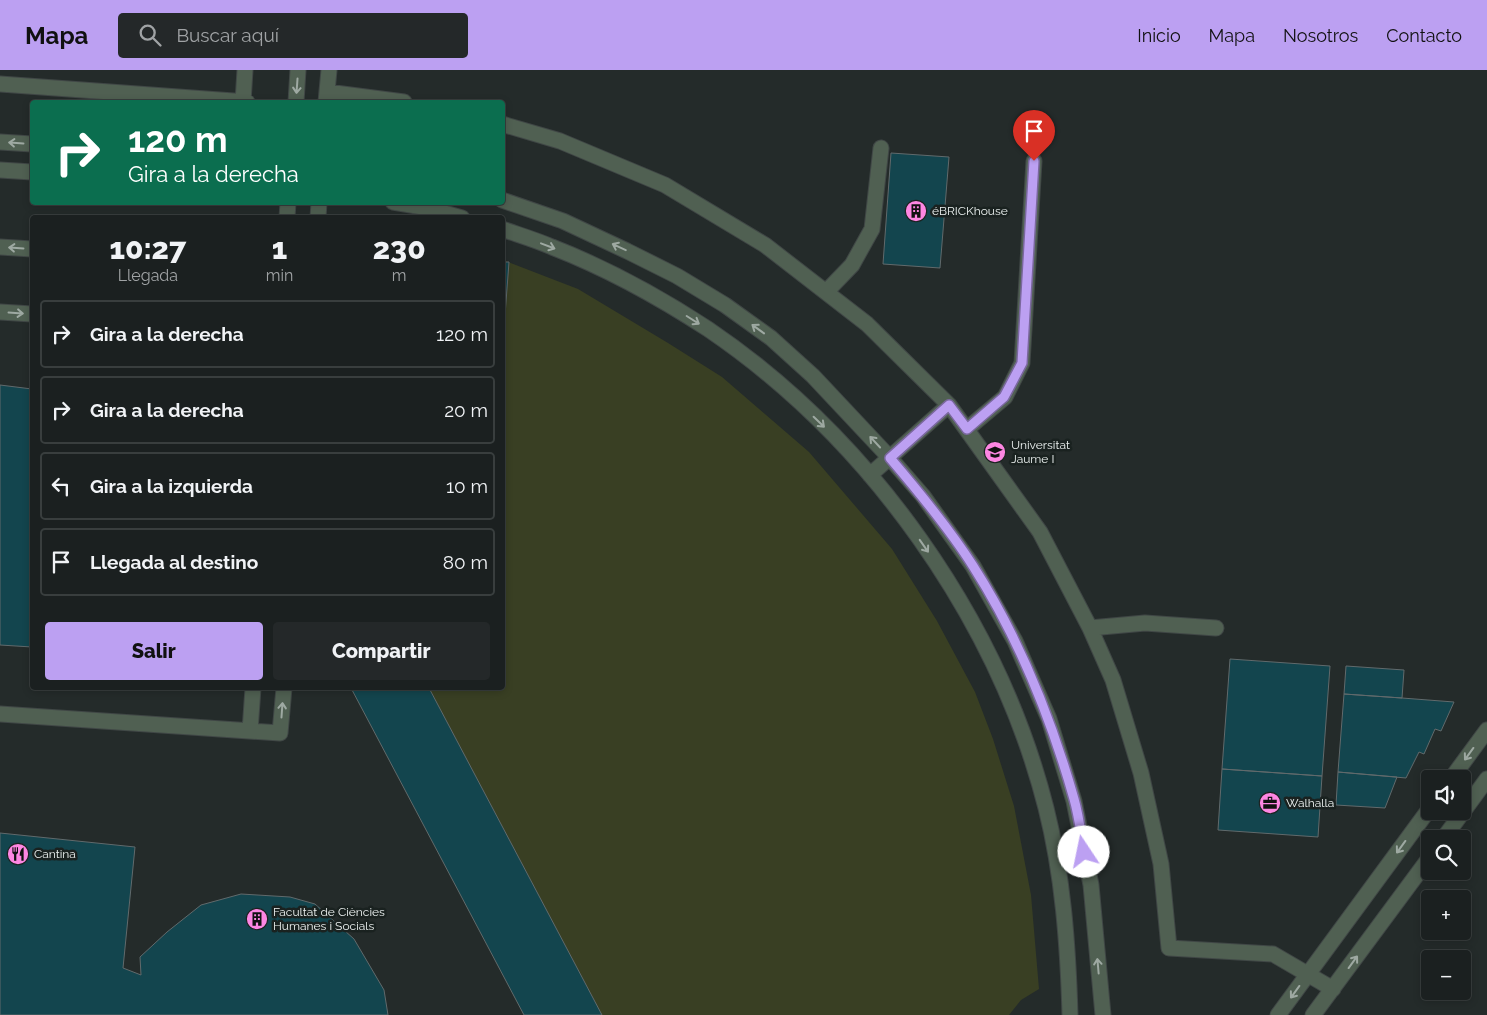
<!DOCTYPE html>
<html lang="es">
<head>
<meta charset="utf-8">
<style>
	body { margin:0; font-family:Raleway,sans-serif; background:#242829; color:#f1f3f6; height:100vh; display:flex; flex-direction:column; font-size:19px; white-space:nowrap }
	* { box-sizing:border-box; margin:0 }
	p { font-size:16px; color:#a0a3a5 }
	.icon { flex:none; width:28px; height:28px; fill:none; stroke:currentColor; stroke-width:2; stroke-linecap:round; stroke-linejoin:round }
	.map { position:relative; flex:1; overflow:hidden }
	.sheet { position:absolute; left:30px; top:145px; width:475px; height:475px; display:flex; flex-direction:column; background:#1b2020; border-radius:5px; box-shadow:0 2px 8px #0003,0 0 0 1px #393e3e }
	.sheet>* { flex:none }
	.banner { position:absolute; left:30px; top:30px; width:475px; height:105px; border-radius:5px; box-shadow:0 2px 8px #0003,0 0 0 1px #393e3e; background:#0b6e4f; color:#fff; overflow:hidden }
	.fabs { position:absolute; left:1421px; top:700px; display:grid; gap:10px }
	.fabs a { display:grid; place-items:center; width:50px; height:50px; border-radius:5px; background:#1b2020; box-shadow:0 2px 8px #0003,0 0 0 1px #393e3e; font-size:25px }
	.pin { position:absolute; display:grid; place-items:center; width:42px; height:42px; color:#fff; margin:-51px -21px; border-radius:50% 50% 50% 0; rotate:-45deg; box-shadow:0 0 5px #0007 }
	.pin .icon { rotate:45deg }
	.me { position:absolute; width:55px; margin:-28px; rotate:349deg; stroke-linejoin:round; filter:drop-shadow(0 0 4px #0008) }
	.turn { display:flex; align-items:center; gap:18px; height:105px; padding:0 15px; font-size:22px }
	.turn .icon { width:65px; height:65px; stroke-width:2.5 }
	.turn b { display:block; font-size:35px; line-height:42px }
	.eta { display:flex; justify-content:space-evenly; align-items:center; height:85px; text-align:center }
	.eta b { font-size:30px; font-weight:800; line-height:35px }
	.primary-button { display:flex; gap:10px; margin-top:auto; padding:10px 15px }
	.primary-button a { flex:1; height:58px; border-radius:5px; background:#bca0f2; color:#111; font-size:20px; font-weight:800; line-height:58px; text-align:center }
	.primary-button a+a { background:#242829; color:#f1f3f6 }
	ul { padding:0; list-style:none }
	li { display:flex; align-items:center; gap:15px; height:68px; margin:0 10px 8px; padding:0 5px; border:2px solid #393e3e; border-radius:5px }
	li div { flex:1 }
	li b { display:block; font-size:19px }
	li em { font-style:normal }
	header { display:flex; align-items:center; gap:30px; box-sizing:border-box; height:70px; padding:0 25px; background:#bca0f2; color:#111 }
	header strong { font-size:24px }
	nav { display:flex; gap:28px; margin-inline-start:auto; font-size:18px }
	.search { width:350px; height:45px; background:#242829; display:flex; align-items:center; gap:12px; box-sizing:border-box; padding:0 18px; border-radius:5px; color:#a0a3a5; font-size:19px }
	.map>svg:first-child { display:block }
	.green { fill:#393f23 }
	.building { fill:#13454e; stroke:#616a6c }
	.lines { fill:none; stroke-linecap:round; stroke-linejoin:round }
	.minor-casing { stroke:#404746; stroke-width:17 }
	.minor { stroke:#506052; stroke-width:15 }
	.oneway { stroke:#9ea9a2 }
	.route-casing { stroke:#7a689d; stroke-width:12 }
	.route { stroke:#bca0f2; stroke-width:9 }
	.labels { text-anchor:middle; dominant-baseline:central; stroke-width:5; stroke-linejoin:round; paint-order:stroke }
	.poi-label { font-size:12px; fill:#edf2f1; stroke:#1a2220; text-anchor:start }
</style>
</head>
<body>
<header>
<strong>Mapa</strong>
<div class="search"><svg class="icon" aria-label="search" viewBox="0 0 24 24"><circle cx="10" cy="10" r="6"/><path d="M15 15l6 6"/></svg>Buscar aquí</div>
<nav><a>Inicio</a><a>Mapa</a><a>Nosotros</a><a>Contacto</a></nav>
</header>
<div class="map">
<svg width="1487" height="945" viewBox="0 0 1487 945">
	<rect width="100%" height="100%" fill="#242b2a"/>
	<path class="green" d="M503,190L578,219L668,273L722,307L809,382L892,479L937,551L975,622L993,669L1014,736L1031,825L1039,919L1021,930L1009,945H524L351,618H502Z"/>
	<path class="building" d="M891,83L949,87L940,198L883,194Z
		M502,192H509L502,285Z
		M0,315L32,319V577L0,575Z
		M1230,589L1330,596L1322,706L1222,699Z
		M1346,596L1404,600L1402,628L1344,624Z
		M351,618H429L602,945H524Z
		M1344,624L1402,628L1454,632L1441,661L1435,659L1424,684L1419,682L1406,708L1338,702Z
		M1222,699L1322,706L1318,767L1218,760Z
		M1338,702L1397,707L1385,738L1336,735Z
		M0,763L135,777L123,898L141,905L140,887L167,862L201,835L241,824L290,827L315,834L354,869L384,920L388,945H0Z"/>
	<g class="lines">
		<g class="minor-casing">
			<path id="minor" d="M0,14L247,32
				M327,22L404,32
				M243,32L245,0
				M296,32L298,0
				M326,32L329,0
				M502,54L560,71L665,115L765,175L867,254L949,335L1040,462L1090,558L1113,610L1141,703L1161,794L1169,878L1273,884L1333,919
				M0,72L32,74
				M0,100L32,102
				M502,130L563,151L627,181L677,206L725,235L771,268L813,306L890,388L923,426L973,496L1015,571L1049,649L1074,731L1091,815L1103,945
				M393,132L423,137L462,148
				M287,148L288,132
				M318,148L319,132
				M502,159C519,165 536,170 552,177C606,198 659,227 708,259C870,369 998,549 1046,738C1063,805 1068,876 1070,945
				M0,177L32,179
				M826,222L852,195L872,159L881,78
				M0,242L32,244
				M967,359L1005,327L1022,293L1034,91
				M870,405L949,335
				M1090,558L1145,553L1216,558
				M0,644L280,663L284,618
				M250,661L253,618
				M1451,709L1487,660
				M1443,769L1487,709
				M1278,945L1430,738
				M1313,945L1430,787"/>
		</g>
		<use href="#minor" class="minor"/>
	</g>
	<defs><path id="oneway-shaft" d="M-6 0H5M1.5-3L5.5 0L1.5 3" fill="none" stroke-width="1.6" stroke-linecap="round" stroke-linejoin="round" transform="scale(1.25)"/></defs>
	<g class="oneway">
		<use href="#oneway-shaft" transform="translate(297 16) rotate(94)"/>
		<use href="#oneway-shaft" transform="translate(16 73) rotate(-176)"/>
		<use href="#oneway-shaft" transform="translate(548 176) rotate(21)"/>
		<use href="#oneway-shaft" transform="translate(619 177) rotate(-155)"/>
		<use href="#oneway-shaft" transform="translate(16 178) rotate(-176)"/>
		<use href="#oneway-shaft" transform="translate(16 243) rotate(4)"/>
		<use href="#oneway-shaft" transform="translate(693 250) rotate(32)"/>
		<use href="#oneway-shaft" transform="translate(758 259) rotate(-144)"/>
		<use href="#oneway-shaft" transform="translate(819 352) rotate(44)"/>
		<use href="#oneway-shaft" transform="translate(875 372) rotate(-133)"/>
		<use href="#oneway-shaft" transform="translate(924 476) rotate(55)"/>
		<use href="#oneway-shaft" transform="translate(282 640) rotate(-86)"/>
		<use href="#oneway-shaft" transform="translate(1469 684) rotate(126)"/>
		<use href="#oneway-shaft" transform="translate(1401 777) rotate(126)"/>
		<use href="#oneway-shaft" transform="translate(1353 892) rotate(-54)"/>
		<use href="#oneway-shaft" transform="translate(1098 896) rotate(-95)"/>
		<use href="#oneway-shaft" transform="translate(1295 922) rotate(126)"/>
	</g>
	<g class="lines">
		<g class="route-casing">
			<path id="route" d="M1034,91L1022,293L1004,327L967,359L949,335L890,388C919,422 949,458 973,496C1019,568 1051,648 1074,729C1079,746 1081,764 1084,782"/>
		</g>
		<use href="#route" class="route"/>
	</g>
	<defs>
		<g id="building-disc" transform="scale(1.125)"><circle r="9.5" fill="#fd86e2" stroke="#1a2220"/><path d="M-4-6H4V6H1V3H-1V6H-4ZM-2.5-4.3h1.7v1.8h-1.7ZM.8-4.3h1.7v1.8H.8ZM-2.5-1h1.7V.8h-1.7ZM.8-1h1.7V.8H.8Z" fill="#111"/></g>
		<g id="university-disc" transform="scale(1.125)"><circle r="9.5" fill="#fd86e2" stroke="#1a2220"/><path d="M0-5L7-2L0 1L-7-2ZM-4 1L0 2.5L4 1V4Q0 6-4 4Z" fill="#111"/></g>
		<g id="office-disc" transform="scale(1.125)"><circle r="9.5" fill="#fd86e2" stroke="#1a2220"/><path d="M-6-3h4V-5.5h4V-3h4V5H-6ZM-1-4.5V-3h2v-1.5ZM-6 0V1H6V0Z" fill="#111"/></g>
		<g id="restaurant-disc" transform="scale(1.125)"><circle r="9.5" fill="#fd86e2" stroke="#1a2220"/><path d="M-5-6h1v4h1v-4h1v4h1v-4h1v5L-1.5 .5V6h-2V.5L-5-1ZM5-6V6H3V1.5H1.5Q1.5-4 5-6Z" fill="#111"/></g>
	</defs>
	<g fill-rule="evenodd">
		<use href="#building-disc" x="916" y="141"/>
		<use href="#university-disc" x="995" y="382"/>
		<use href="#office-disc" x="1270" y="733"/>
		<use href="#restaurant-disc" x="18" y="784"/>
		<use href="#building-disc" x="257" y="849"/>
	</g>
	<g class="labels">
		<g class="poi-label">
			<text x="932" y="141">éBRICKhouse</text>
			<text x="1011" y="375">Universitat<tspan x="1011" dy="14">Jaume I</tspan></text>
			<text x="1286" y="733">Walhalla</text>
			<text x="34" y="784">Cantina</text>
			<text x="273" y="842">Facultat de Ciències<tspan x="273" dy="14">Humanes i Socials</tspan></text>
		</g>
	</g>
</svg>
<div class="fabs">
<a><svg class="icon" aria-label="sound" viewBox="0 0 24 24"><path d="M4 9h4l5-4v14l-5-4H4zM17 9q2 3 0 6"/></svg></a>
<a><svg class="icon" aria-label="search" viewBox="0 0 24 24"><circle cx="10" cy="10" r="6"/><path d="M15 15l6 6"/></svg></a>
<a>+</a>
<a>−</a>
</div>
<div class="pin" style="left:1034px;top:91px;background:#d93025"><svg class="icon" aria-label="arrive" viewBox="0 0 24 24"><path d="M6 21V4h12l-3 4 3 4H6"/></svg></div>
<svg class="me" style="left:1084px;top:782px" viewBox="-20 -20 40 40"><circle r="19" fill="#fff"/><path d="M0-13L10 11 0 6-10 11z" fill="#bca0f2"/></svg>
<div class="banner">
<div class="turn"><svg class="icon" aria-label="right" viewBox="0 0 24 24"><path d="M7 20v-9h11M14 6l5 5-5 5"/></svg><div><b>120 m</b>Gira a la derecha</div></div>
</div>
<section class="sheet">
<div class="eta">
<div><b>10:27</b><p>Llegada</p></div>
<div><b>1</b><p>min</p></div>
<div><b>230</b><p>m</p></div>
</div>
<ul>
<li><svg class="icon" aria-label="right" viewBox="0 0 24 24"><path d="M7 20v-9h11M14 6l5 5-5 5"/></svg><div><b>Gira a la derecha</b></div><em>120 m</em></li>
<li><svg class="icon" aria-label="right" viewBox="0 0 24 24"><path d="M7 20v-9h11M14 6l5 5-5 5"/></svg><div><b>Gira a la derecha</b></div><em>20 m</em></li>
<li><svg class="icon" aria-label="left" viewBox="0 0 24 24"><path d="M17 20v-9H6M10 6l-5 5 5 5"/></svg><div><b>Gira a la izquierda</b></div><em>10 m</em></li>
<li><svg class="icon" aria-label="arrive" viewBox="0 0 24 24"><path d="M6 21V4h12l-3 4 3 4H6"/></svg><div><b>Llegada al destino</b></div><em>80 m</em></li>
</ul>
<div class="primary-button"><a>Salir</a><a>Compartir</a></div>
</section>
</div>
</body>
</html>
